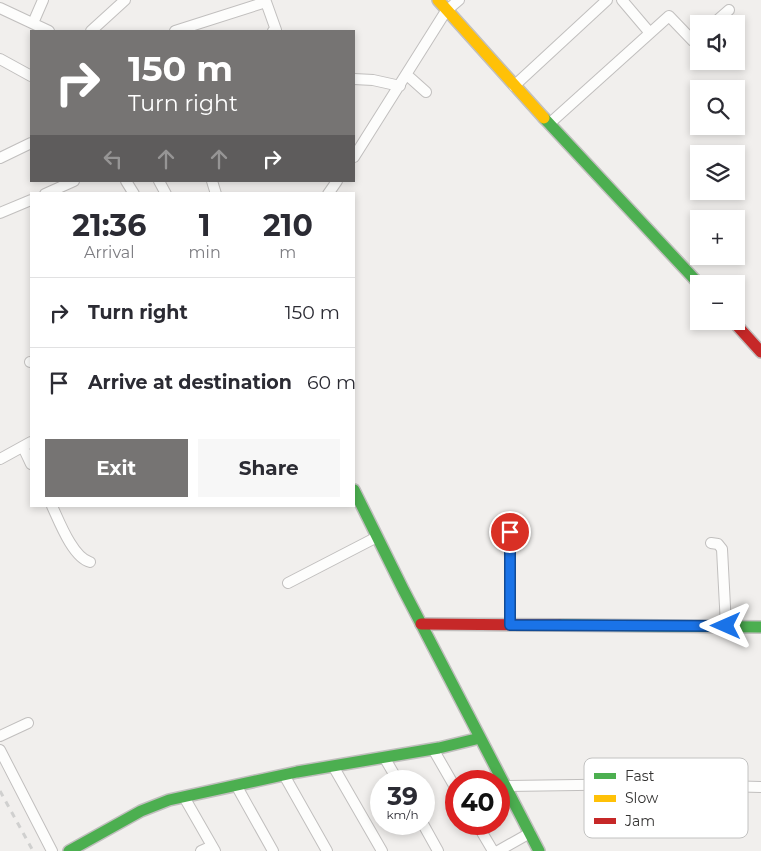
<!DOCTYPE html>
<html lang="en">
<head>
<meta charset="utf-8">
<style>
	body { margin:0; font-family:Montserrat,sans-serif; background:#f7f7f7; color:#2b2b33; height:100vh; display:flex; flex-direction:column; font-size:19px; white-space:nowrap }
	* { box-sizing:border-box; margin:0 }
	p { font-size:16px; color:#7c7c81 }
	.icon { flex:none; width:28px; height:28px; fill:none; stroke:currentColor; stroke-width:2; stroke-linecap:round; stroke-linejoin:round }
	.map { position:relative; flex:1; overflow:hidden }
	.details { position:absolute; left:30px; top:192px; width:325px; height:315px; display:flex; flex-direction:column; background:#fff; border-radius:0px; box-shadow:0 2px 8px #0003 }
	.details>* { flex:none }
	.guide { position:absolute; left:30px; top:30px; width:325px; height:152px; border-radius:0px; box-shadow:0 2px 8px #0003; background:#767473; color:#fff; overflow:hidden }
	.tools { position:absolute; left:690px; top:15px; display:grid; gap:10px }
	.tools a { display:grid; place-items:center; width:55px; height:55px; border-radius:0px; background:#fff; box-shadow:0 2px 8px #0003; font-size:25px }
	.speed { position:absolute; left:370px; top:770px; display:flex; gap:10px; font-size:25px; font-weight:700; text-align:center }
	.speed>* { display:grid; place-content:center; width:65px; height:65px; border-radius:50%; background:#fff; box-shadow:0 2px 8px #0003; line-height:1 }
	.speed small { font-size:12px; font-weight:400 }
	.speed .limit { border:8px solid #d22; background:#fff; color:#111 }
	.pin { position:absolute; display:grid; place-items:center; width:42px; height:42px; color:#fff; margin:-21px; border:2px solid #fff; border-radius:50%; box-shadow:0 1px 5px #0007 }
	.me { position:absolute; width:55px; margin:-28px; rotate:270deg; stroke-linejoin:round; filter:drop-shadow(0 0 4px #0008) }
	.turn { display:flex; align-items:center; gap:18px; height:105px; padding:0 15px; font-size:22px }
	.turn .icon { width:65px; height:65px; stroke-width:2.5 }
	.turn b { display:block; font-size:35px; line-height:42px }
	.lanes { display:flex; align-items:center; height:48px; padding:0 15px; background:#0003; justify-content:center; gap:25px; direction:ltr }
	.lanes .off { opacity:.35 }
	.eta { display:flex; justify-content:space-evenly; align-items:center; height:85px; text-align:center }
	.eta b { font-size:30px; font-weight:700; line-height:35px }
	.button { display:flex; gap:10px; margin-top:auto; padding:10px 15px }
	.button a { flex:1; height:58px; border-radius:0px; background:#767473; color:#fff; font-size:20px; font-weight:700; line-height:58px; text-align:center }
	.button a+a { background:#f7f7f7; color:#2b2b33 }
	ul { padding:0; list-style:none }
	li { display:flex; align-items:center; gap:15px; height:70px; padding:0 15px; border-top:1px solid #e1e1e2 }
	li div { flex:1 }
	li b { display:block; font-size:19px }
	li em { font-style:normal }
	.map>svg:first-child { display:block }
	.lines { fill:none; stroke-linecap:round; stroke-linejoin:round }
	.street-casing { stroke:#c1bfbe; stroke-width:12 }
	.fast-casing { stroke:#c1bfbe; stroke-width:14 }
	.slow-casing { stroke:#c1bfbe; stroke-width:14 }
	.jam-casing { stroke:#c1bfbe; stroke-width:14 }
	.street { stroke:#fdfdfc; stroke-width:10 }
	.fast { stroke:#4caf50; stroke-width:11 }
	.slow { stroke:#ffc107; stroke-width:11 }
	.jam { stroke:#c62828; stroke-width:11 }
	.rail { stroke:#d0d0cf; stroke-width:3; stroke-dasharray:6 6; stroke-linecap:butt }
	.route-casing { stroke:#114b97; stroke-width:12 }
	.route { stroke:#1a73e8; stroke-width:9 }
	.key { fill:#fff; stroke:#c2c2c1; stroke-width:1 }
	.key-label { font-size:14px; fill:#333231 }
</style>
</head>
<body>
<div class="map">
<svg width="761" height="851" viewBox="0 0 761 851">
	<rect width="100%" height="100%" fill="#f1efed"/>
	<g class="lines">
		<g class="street-casing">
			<path id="street" d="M622,0L650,33
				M0,8L49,31
				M33,23L43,0
				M713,24L729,10
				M91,31L125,0
				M175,31L266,2L276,30L273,31
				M0,59L31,76
				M407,75L426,92
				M354,79L373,80L400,86
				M514,86L607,0
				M549,124L669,16L693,41L699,36
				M354,157L446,11L459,0
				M0,158L31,143
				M126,181L134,194
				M159,181L166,194
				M212,181L216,194
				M45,194L74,181
				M328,194L337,181
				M0,213L31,200
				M30,362H31
				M23,447L31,464
				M0,459L31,442
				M52,506C59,521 73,558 90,562
				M510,532V625
				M711,543L718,544L722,549L726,626
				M288,583L377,537
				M0,736L28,723
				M433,749L456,789
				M0,750L52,851
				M384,757L398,781
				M333,766L382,851
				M284,775L327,851
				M236,785L273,851
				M504,786L646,784L761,787
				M184,797L215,851
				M423,824L438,851
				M477,824L493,851
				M201,851L212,846
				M498,851L530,833"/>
		</g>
		<g class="fast-casing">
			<path id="fast" d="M544,118L699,284
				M354,490L403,589L539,851
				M560,625L761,627
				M69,851L141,811L169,800L297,772L439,748L480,738"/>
		</g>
		<g class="slow-casing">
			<path id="slow" d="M438,0L544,118"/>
		</g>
		<g class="jam-casing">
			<path id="jam" d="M733,321L761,352
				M421,624L560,625"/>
		</g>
		<use href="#street" class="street"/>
		<use href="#fast" class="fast"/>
		<use href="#slow" class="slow"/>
		<use href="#jam" class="jam"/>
		<path class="rail" d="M0,791L33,851"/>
	</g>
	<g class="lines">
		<g class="route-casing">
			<path id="route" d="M510,532V625L726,626"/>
		</g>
		<use href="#route" class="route"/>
	</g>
	<rect x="584" y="758" width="164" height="80" rx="8" class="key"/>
	<rect x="594" y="773" width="22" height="6" fill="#4caf50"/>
	<rect x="594" y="795" width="22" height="7" fill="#ffc107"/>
	<rect x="594" y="818" width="22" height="6" fill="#c62828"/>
	<g class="key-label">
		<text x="625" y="781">Fast</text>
		<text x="625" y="803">Slow</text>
		<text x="625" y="826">Jam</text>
	</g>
</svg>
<div class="tools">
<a><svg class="icon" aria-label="sound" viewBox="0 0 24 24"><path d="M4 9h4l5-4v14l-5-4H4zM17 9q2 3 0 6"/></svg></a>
<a><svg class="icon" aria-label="search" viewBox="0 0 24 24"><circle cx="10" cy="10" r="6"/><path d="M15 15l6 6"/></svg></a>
<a><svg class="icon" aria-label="layers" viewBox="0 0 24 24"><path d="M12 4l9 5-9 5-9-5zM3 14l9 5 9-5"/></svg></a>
<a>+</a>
<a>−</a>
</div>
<div class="speed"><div>39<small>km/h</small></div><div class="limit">40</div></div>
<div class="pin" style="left:510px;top:532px;background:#d93025"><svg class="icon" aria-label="arrive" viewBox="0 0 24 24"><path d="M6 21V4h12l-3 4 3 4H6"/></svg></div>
<svg class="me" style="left:726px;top:626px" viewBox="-20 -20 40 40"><path d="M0-17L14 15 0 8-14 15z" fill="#1a73e8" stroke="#fff" stroke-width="4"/></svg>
<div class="guide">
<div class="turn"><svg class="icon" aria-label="right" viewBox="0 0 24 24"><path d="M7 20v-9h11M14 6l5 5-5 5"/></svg><div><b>150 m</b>Turn right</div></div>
<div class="lanes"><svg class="icon off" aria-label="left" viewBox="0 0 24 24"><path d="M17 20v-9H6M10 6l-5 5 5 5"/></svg><svg class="icon off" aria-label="ahead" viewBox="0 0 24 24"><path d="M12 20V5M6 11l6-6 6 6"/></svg><svg class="icon off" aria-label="ahead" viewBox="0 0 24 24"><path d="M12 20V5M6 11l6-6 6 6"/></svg><svg class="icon" aria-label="right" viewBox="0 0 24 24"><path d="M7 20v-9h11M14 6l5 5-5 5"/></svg></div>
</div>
<section class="details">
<div class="eta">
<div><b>21:36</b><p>Arrival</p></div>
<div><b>1</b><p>min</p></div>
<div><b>210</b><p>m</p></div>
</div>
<ul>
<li><svg class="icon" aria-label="right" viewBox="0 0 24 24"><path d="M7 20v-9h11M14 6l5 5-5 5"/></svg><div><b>Turn right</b></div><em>150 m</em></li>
<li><svg class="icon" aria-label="arrive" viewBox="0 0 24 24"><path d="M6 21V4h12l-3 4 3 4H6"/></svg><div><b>Arrive at destination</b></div><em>60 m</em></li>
</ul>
<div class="button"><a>Exit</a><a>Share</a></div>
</section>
</div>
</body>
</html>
